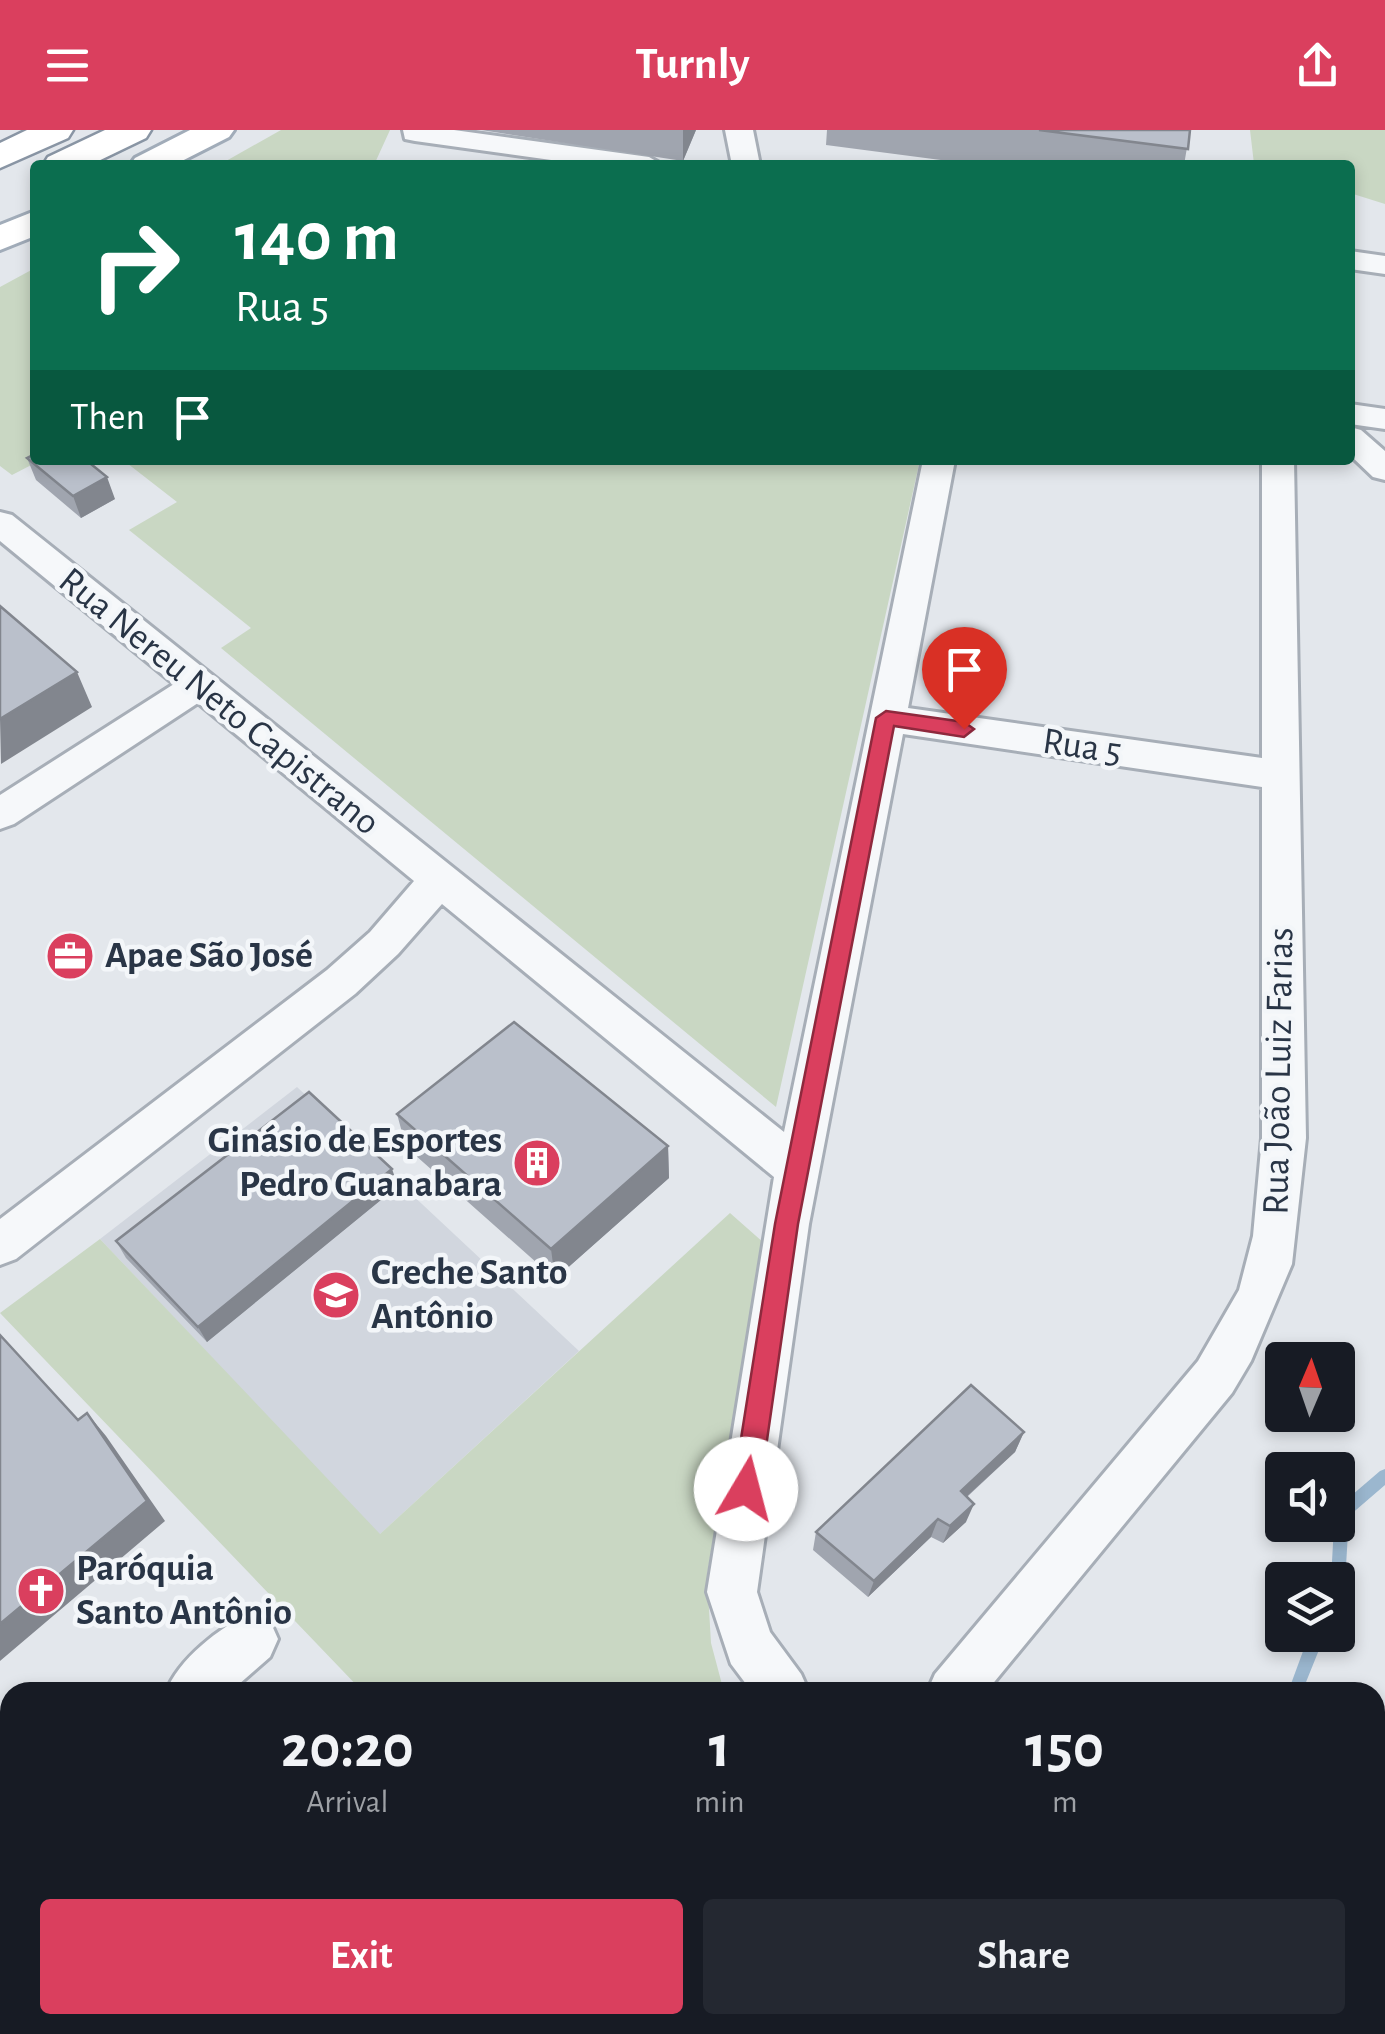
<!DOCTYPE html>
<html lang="en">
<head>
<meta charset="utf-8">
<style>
	body { margin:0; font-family:"Alegreya Sans",sans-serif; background:#242831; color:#f1f3f6; height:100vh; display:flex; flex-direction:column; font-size:38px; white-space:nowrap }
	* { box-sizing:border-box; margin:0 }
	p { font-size:32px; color:#9ea1a6 }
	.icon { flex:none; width:55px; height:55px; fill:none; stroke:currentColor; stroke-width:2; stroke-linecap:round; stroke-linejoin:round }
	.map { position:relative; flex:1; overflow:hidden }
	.sheet { position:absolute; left:0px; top:1552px; width:1385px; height:352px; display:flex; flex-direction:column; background:#171b24; border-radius:30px 30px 0 0; box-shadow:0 5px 15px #0003 }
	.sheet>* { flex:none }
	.top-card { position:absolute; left:30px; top:30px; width:1325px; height:305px; border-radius:10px; box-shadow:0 5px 15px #0003; background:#0b6e4f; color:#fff; overflow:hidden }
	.needle { width:65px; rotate:2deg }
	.fabs { position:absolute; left:1265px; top:1212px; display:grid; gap:20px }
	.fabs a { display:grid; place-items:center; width:90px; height:90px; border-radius:10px; background:#171b24; box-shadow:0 5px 15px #0003; font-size:50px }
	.pin { position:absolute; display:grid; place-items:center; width:85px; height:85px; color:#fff; margin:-102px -42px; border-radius:50% 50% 50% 0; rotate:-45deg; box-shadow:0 0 10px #0007 }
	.pin .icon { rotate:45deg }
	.me { position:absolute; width:110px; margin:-55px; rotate:8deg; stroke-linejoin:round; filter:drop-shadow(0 0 8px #0008) }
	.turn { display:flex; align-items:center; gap:35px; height:210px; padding:0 40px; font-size:45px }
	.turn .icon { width:130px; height:130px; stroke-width:2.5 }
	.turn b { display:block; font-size:70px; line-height:85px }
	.then { display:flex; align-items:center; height:95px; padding:0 40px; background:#0003; gap:20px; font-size:38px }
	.eta { display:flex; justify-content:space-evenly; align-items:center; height:170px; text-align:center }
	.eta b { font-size:60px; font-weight:700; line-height:70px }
	.button { display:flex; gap:20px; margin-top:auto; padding:20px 40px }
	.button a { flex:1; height:115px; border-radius:10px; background:#da3f5e; color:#fff; font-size:40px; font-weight:700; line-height:115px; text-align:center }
	.button a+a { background:#242831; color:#f1f3f6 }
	header { display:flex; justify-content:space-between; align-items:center; height:130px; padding:0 40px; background:#da3f5e; color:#fff; font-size:45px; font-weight:700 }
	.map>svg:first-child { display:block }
	.built { fill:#d1d6de }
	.green { fill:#c9d7c3 }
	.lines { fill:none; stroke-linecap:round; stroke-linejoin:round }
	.stream { fill:#9bb7cf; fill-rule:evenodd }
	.minor-casing { stroke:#a7aeb7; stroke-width:6 }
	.major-casing { stroke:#a1acb9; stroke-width:6 }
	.highway-casing { stroke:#8995a4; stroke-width:5 }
	.minor { fill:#f6f8fa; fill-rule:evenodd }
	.major { fill:#fff; fill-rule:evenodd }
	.highway { fill:#fff; fill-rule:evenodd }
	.wall { fill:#a0a5af }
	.shaded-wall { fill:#82868e }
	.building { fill:#bac0cb; stroke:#82868e; stroke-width:2.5 }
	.route { fill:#da3f5e; stroke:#8e293d; stroke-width:2.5 }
	.labels { text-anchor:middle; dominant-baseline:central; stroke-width:9; stroke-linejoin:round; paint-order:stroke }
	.street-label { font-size:38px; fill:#293546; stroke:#f3f6f9 }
	.poi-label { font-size:38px; font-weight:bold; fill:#293546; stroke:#f3f6f9; text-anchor:start }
</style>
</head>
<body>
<header><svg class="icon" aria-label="menu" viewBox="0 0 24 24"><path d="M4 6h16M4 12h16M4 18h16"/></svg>Turnly<svg class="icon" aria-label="share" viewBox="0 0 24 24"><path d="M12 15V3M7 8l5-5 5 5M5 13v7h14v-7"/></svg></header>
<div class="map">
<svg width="1385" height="1904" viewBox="0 0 1385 1904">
	<rect width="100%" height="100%" fill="#e3e7ec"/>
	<path class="built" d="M297,957L579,1221L379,1405L100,1109Z"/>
	<path class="green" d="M281,0H390L374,35H219Z
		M1250,0H1385V74L1350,63V35L1254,34Z
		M35,138V330H41L12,345L0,336V157Z
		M123,330H920L776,977L221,518L251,498L129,400L177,372Z
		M730,1083L764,1113L707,1445L711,1513L724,1562H363L0,1183L100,1109L380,1404Z"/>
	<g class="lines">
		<path class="stream" d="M1385,1339V1355L1349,1386L1345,1453L1343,1458L1338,1460V1450H1331L1334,1395H1338V1377L1380,1341Z
			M1309,1505H1325L1302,1562H1288Z
			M1156,1895H1173L1170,1904H1153Z"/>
		<g class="minor-casing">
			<path id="minor" d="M403,0H454L649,27L663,35H587L415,11L405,9Z
				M725,0H753L760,35H732Z
				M1350,121L1385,126V144L1350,139Z
				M1350,274L1385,279V299L1350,294Z
				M1350,297L1361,300L1385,321V350L1373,347L1350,325Z
				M923,330H955L908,578L1262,628V330H1294L1306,1008L1292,1134L1251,1231L1232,1263L986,1562H927L935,1544L1198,1231L1239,1160L1253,1106L1262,1008V657L903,604L809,1094L757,1462L770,1502L801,1544L809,1562H752L731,1534L707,1462L774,1047L442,774L398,824L355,864L16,1129L0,1135V1089L327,840L370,802L414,751L198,573L14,694L0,699V665L174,554L0,411V382L12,385L784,1002Z
				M252,1483L270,1491L278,1509L270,1527L230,1562H166C178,1530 220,1496 252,1483Z
				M10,1699V1758L0,1762V1703Z
				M642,1895H703L699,1904H638Z"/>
		</g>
		<g class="major-casing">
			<path id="major" d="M190,0H234L229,7L174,35H130L135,28Z
				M35,81V106L0,120V95Z"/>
		</g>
		<g class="highway-casing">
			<path id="highway" d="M27,0H73L68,8L0,38V13Z
				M105,0H151L146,8L90,35H43L48,27Z"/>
		</g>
		<use href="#minor" class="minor"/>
		<use href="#major" class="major"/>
		<use href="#highway" class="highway"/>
	</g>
	<path class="wall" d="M481,0H696L683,31Z
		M827,0H1190L1184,35H979L826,15Z
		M27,328L115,369L81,388L36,350Z
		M397,984L668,1016L669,1048L555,1149L406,1017Z
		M398,1056L207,1212L126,1128L116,1111Z
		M1024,1302L1015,1322L967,1367L966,1392L943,1413L931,1407L868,1467L813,1420L816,1402Z"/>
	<path class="shaded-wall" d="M683,0H696L683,31Z
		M107,347L115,369L81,388L73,366Z
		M77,542L92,577L1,634L0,589Z
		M668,1016L669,1048L555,1149L551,1119Z
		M392,1039L398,1056L207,1212L198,1197Z
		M87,1283L106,1306L165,1391L0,1531V1494Z
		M1024,1302L1015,1322L953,1379L961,1361Z
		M974,1374L966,1392L943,1413L950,1396Z
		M938,1389L931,1407L868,1467L874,1451Z"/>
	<path class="building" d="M1039,0H1190L1188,19Z
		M35,324V330H86L107,347L73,366L27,328Z
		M0,476L77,542L0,589Z
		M514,892L668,1016L551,1119L397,984Z
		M309,962L392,1039L198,1197L116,1111Z
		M0,1205L78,1290L87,1283L147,1371L0,1494Z
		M971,1255L1024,1302L961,1361L974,1374L950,1396L938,1389L874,1451L816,1402Z"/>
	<path class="route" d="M886,581L964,592L974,599L964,607L894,596L798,1094L760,1359L756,1368L746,1371L737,1368L733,1359L775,1094L876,588Z"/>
	<defs>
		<g id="office-disc" transform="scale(2.5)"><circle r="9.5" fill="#da3f5e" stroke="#f3f6f9"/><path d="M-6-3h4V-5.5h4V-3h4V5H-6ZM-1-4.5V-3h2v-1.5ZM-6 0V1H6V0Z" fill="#fff"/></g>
		<g id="building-disc" transform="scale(2.5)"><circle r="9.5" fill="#da3f5e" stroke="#f3f6f9"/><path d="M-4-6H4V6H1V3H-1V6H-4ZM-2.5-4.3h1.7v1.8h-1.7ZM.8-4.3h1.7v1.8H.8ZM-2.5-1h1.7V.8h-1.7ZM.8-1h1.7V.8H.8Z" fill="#fff"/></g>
		<g id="school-disc" transform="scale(2.5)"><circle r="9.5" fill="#da3f5e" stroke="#f3f6f9"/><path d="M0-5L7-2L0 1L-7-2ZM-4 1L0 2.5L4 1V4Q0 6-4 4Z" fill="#fff"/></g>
		<g id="church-disc" transform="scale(2.5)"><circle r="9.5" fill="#da3f5e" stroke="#f3f6f9"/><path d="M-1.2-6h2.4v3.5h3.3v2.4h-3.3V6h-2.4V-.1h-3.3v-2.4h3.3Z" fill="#fff"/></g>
	</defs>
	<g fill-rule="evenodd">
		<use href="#office-disc" x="70" y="826"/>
		<use href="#building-disc" x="537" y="1033"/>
		<use href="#school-disc" x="336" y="1165"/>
		<use href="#church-disc" x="41" y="1461"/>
	</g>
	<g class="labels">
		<g class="street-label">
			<text transform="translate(219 572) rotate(39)">Rua Nereu Neto Capistrano</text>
			<text transform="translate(1082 617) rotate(8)">Rua 5</text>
			<text transform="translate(1279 941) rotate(-89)">Rua João Luiz Farias</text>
		</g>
		<g class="poi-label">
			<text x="105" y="826">Apae São José</text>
			<text x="502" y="1011" text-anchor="end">Ginásio de Esportes<tspan x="502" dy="44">Pedro Guanabara</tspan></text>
			<text x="371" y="1143">Creche Santo<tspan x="371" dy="44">Antônio</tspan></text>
			<text x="76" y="1439">Paróquia<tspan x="76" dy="44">Santo Antônio</tspan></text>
		</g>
	</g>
</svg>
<div class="fabs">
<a><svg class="needle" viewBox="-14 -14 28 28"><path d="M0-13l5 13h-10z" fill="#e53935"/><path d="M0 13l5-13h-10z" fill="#9ea1a6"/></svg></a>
<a><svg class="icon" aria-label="sound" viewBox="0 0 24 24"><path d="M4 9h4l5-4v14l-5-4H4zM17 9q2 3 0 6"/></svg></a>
<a><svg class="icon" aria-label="layers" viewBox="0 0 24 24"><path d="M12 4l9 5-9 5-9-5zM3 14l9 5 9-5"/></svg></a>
</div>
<div class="pin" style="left:964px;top:599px;background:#d93025"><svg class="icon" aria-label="arrive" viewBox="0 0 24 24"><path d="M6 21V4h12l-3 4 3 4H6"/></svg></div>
<svg class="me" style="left:746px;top:1359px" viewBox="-20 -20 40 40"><circle r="19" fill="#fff"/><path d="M0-13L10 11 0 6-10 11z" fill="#da3f5e"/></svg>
<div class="top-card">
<div class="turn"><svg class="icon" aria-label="right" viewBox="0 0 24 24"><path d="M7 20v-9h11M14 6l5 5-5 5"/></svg><div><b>140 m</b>Rua 5</div></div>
<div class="then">Then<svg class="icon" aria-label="arrive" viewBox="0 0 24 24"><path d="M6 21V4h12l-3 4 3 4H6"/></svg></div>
</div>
<section class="sheet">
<div class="eta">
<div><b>20:20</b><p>Arrival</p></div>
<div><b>1</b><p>min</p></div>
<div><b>150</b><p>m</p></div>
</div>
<div class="button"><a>Exit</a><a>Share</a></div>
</section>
</div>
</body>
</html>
